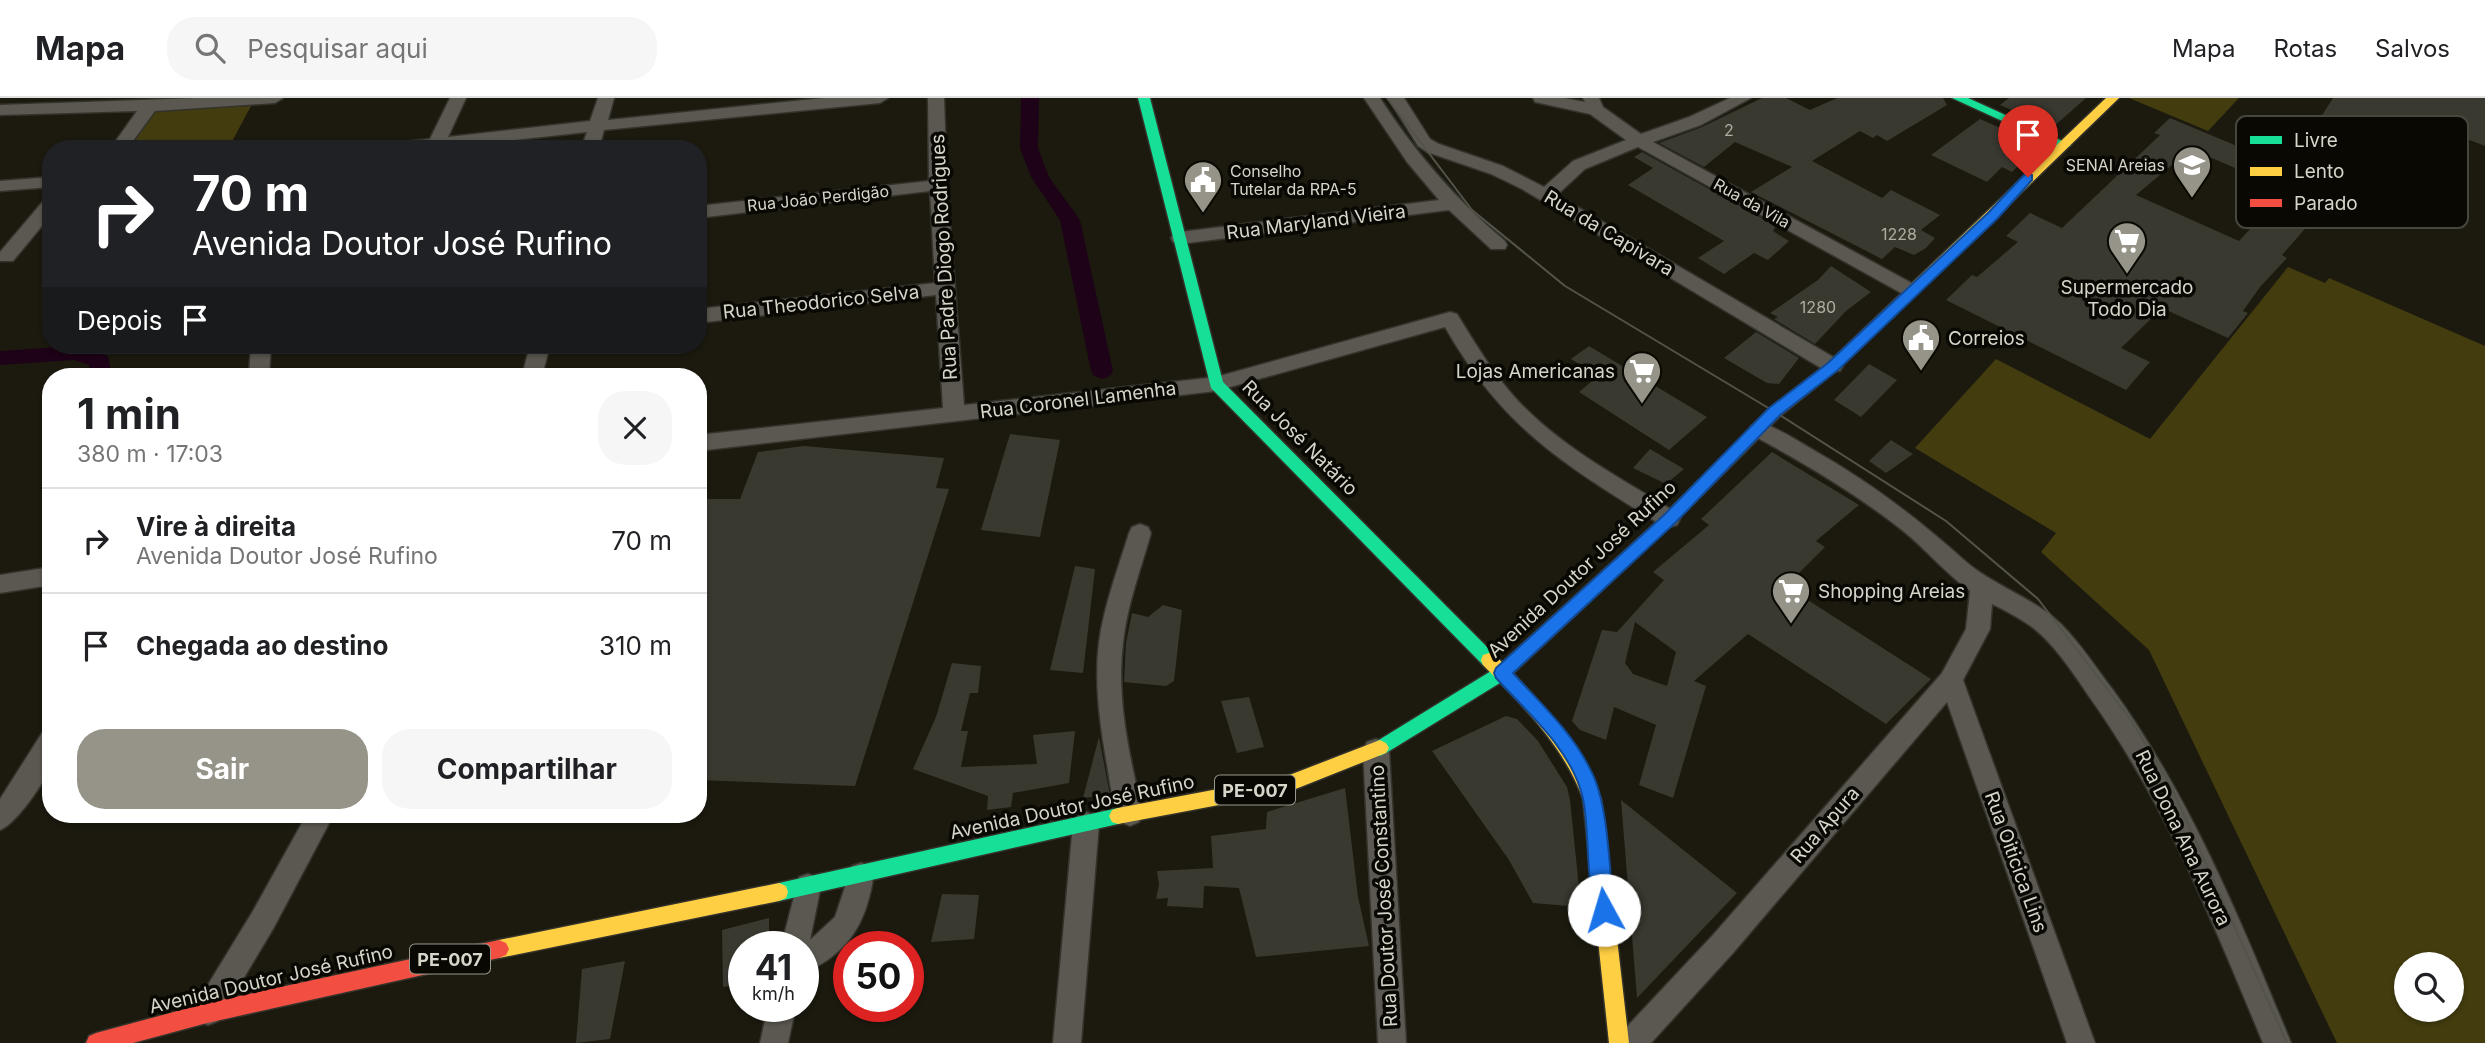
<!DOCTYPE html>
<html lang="pt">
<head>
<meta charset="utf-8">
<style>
	body { margin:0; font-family:Inter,sans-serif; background:#f6f6f6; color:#202124; height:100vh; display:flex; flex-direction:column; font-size:26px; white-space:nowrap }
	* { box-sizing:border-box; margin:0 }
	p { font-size:23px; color:#757577 }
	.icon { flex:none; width:38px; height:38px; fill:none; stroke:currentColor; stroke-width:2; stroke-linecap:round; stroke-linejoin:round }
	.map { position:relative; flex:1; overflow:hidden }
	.details { position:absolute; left:42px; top:270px; width:665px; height:455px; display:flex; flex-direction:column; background:#fff; border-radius:28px; box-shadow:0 2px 5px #0004 }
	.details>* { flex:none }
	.guide { position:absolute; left:42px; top:42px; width:665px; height:214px; border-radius:28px; box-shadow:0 2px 5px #0004; background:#202124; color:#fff; overflow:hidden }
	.controls { position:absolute; left:2394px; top:854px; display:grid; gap:14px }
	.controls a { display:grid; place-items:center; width:70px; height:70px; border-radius:50%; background:#fff; box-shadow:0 2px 5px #0004; font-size:35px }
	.speed { position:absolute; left:728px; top:833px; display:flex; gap:14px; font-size:35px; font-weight:700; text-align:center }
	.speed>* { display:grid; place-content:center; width:91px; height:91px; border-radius:50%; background:#fff; box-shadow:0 2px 5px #0004; line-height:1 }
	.speed small { font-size:18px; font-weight:400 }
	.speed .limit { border:10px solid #d22; background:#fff; color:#111 }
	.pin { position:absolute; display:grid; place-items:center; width:60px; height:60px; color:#fff; margin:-72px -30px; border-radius:50% 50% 50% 0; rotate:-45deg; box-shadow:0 0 7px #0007 }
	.pin .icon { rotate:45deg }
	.me { position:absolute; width:77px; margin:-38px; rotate:354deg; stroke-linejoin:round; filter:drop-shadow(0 0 5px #0008) }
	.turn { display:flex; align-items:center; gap:24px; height:147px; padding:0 35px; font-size:32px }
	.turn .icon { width:91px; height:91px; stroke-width:2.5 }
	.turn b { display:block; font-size:49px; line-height:60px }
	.then { display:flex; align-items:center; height:66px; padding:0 35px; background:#0003; gap:14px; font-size:26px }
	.round { display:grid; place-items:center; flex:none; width:74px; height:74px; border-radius:28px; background:#f6f6f6 }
	.head { display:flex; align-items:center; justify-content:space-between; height:119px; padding:0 35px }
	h1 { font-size:42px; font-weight:700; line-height:52px }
	.action { display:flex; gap:14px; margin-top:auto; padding:14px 35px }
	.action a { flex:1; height:80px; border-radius:28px; background:#969488; color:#fff; font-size:28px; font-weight:700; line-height:80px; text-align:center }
	.action a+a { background:#f6f6f6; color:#202124 }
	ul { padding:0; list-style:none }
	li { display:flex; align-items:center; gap:21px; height:105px; padding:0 35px; border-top:2px solid #e0e0e0 }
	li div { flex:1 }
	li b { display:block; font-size:26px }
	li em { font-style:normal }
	header { display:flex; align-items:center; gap:42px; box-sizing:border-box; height:98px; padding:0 35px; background:#fff; border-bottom:2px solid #e0e0e0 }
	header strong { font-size:33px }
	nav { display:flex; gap:38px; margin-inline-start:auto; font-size:24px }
	.search { width:490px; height:63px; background:#f6f6f6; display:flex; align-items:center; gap:18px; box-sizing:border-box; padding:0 24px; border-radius:28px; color:#757577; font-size:26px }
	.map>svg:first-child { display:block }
	.green { fill:#433c0f; fill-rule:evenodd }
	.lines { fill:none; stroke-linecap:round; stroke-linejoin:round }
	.canal { fill:#1e0217; fill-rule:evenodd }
	.building { fill:#3a3930; fill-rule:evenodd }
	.street-casing { stroke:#34332b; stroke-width:3 }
	.fast-casing { stroke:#34332b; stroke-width:3 }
	.slow-casing { stroke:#34332b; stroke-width:3 }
	.jam-casing { stroke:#34332b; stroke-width:3 }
	.street { fill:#5a5850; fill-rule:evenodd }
	.fast { fill:#16e098; fill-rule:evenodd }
	.slow { fill:#ffcf43; fill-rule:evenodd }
	.jam { fill:#f24e42; fill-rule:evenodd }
	.tram { stroke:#54534a; stroke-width:2 }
	.route { fill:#1a73e8; stroke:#114b97; stroke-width:2 }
	.labels { text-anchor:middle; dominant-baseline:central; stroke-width:7; stroke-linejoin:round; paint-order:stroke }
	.number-label { font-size:16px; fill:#b0aea3 }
	.far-poi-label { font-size:16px; fill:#d7d5c9; stroke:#090802; text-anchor:end }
	.far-street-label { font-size:16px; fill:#d7d5c9; stroke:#090802 }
	.shield { fill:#090802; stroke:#99988d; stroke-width:2 }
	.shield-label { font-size:18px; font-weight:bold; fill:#d7d5c9 }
	.street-label { font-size:19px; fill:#d7d5c9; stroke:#090802 }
	.poi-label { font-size:19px; fill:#d7d5c9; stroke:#090802; text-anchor:start }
	.key { fill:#090802; stroke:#47463e; stroke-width:2 }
	.key-label { font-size:19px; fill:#d7d5c9 }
</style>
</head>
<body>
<header>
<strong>Mapa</strong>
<div class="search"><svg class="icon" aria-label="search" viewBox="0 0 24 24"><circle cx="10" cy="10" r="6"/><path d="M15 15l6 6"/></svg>Pesquisar aqui</div>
<nav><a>Mapa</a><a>Rotas</a><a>Salvos</a></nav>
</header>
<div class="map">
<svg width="2485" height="945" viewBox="0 0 2485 945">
	<rect width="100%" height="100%" fill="#1c1a0f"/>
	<path class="green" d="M2129,0H2239L2208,33Z
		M251,8L228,51H125L155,12Z
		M2288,169L2325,185L2329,180L2485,248V945H2337L2149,552L2041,454L2056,435L1915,350L1996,261L2150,341ZM2406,866H2452V912H2406Z"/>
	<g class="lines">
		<path class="canal" d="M1021,0H1039L1038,50L1049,79L1080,122L1113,273L1110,278L1102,281L1094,278L1091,273L1060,122L1031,79L1020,50Z
			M75,248L108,258L112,278H90L89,267L74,262L0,267V253Z"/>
	</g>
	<path class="building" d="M1762,0H1786L1810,12L1837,0H1943L1947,7L1887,43L1877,37L1873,40L1860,33L1812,63L1882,100L1891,92L1940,117L1921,132L1935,140L1926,150L1914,157L1895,149L1882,161L1751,94L1792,69L1735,44L1704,69L1659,45L1702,29Z
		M2009,0H2086L2052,30L2000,7Z
		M2333,0H2485V48L2407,18L2383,61L2376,58L2352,86L2348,85L2329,111L2324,109L2282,157L2287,160L2260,189L2243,213L2248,215L2228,240L2162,210L2121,250L2150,264L2126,292L1946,202L1972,177L1977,179L2018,144L2006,138L2030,115L2062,130L2160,37L2154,35L2170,20L2280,66L2301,44L2304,46ZM2191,51L2286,92L2239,143L2136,97Z
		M1980,21L2039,47L2012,74L2002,69L1987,84L1931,57Z
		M1642,54L1776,128L1773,133L1789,143L1768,162L1754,155L1724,176L1698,160L1724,143L1628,87L1653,70L1634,59Z
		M1831,168L1871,194L1846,213L1815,246L1774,221L1778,219L1770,215L1818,182Z
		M1756,234L1799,260L1779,286L1767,285L1724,260Z
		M1589,248L1707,319L1669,352L1579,294L1598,278L1571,261Z
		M1869,266L1897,282L1861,319L1834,302Z
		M1010,336L1060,342L1040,439L981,432Z
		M1891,342L1913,356L1886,375L1869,363Z
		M804,348L944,360L936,390L949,391L855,688L698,682V401H740L758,354Z
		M1650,351L1684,371L1666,386L1633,370Z
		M1772,354L1859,407L1816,443L1825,449L1786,488L1931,581L1886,626L1748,536L1694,583L1706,588L1673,700L1639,687L1656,627L1614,609L1606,642L1580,632L1572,623L1602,532L1617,534L1664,482L1653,474L1709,427L1701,421ZM1635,524L1676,554L1667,588L1633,576L1625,565Z
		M1075,468L1095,471L1083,575L1050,572Z
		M1163,507L1182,512L1174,583L1166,588L1124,584L1126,545L1132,515L1148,519Z
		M952,565L981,568L978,595H970L961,633H968L961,669L1037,666L1033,637L1075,633L1069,685L1013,695L1011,709L987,712L988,698L913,671L936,619Z
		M1249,599L1264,649L1237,655L1221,603Z
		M1506,618L1517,621L1538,643L1567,689L1570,702L1581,809L1533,805L1509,762L1432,653Z
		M1099,639L1110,697L1083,700Z
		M1345,690L1358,799L1369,848L1256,859L1239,790L1204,788L1203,810L1167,808L1168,800L1156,801L1159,787L1157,773L1213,770L1211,738L1266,731L1267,714Z
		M1621,702L1737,795L1637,900Z
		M942,796L979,797L974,841L931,844Z
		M769,820V849H744V886L723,889L722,832Z
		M625,863L610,941L576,945L582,871Z"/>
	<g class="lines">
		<g class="street-casing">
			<path id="street" d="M197,0H283L275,5L155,13L127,51H110L137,13L0,17V7Z
				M450,0H466L448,39L590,23L598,0H614L608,22L824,0H888L880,5L604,32L599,51H581L587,34L435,51H378L386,46L430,41Z
				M928,0H944L947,87L964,307L1216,279L1450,214L1457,216C1476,247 1494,277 1519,304C1564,351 1622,381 1677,415L1680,421L1677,427L1669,429L1661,427C1564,366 1504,332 1445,229L1216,293L698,353V337L943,310L936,197L698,225V211L935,185L930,93L698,120V108L929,83Z
				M1364,0H1380C1415,54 1455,101 1505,143L1507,147L1505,151H1491L1449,112L1180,146L1173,144L1171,140L1173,136L1180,134L1439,102L1407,64Z
				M1388,0H1404L1430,41L1439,46L1503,68L1544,89L1573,63L1626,42L1590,16L1535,4L1533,0H1564L1585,4L1583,0H1599L1603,9L1641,36L1689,19L1730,0H1751L1701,27L1653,44L1917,188L1920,192L1917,196H1903L1638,49L1585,71L1557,97L1840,263L1843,268L1840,273H1826L1522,91L1491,76L1427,54L1418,48Z
				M51,79V89L0,93V83Z
				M51,99V117L13,163H0V154L45,101Z
				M251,247H271L269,278H249Z
				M530,247H550L542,278H522Z
				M1759,324C1779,330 1798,343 1815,353C1870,384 1917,420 1964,462C1993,488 2033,499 2061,526C2081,546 2096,570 2113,592C2191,700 2241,823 2291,945H2263C2214,827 2167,709 2093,604C2076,580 2060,553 2037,533C2024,522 2008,514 1992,506L1990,531L1963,582L2095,945H2067L1947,604L1733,855L1651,945H1617L1621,935L1713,837L1942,575L1966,531L1970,493C1945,475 1926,451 1902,432C1855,395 1804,365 1752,337L1749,332L1752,327Z
				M1140,426L1148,429L1151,435C1141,471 1127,507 1123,545C1116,602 1130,660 1143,716L1139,724L1130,728L1121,724C1113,707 1110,686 1107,667C1100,627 1094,585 1099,544C1104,507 1118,471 1129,435L1132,429Z
				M51,469V487L0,495V477Z
				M51,632C51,642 53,657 51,666C46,683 16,726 0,732V701L42,635Z
				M1376,641L1385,644L1389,652L1406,945H1378L1363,652L1367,644Z
				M1086,714L1095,718L1099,726L1081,945H1053L1073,726L1077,718Z
				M307,716H334L273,831L218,923L208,927L198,923L194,913L198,903L253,813Z
				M861,765L870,768C875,779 872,788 869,800C860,836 838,861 803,875V849H781L799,779L808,776L817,779L821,788L810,842L835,819L852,768Z
				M768,908H796L788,945H760Z"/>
		</g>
		<g class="fast-casing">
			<path id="fast" d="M1138,0H1150L1223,284L1495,557L1497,562L1495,567L1489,569L1483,567L1211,290Z
				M1952,0H1968L2071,47L2065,51L2061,50Z
				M1740,345L1747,350L1745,354L1674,425L1508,580L1386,655L1380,658L1374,655L1371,650L1374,645L1496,570L1664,417L1735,346Z
				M1118,710L1124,712L1127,718L1124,724L1118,726L779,803L772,800L770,794L772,788L779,785Z"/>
		</g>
		<g class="slow-casing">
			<path id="slow" d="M2106,0H2119L1921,192H1911V186Z
				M1489,555L1495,557C1538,601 1578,642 1601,701L1629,945H1609L1583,701C1563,647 1523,608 1483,567L1481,562L1483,557Z
				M1380,642L1386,645L1389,650L1386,655L1288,694L1118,726L1112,724L1109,718L1112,712L1118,710L1287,678Z
				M779,785L786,788L788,794L786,800L779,803L499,860L492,857L489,851L492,845L499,842Z"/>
		</g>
		<g class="jam-casing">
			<path id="jam" d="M1916,185L1921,186V192L1838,271L1780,318L1745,354H1735L1733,350L1735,346L1770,310L1828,265L1911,186Z
				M499,842L506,845L509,851L506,857L499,860L207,925L133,945H86L89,938L96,935L207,905Z"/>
		</g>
		<use href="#street" class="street"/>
		<use href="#fast" class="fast"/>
		<use href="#slow" class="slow"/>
		<use href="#jam" class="jam"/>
		<path class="tram" d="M1387,0L1472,112L1565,188L1775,314L1946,423L2038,501L2131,622L2169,684L2287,945"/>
	</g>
	<path class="route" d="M2028,76L2032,77V82L1997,121L1838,272L1780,317L1675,425L1513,575C1541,606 1573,635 1591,673C1609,707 1609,772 1614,812L1611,818L1604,821L1598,818C1585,790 1590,733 1583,701C1573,653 1528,615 1496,580L1494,575L1496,570L1664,417L1769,310L1828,265L1988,115L2024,77Z"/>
	<defs>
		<g id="university-pin" transform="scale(2.0125)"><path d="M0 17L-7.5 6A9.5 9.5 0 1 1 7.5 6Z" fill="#969488" stroke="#090802"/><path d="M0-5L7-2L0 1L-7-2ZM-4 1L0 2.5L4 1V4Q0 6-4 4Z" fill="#fff"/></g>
		<g id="civic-pin" transform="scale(2.0125)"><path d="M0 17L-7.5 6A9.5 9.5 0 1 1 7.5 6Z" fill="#969488" stroke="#090802"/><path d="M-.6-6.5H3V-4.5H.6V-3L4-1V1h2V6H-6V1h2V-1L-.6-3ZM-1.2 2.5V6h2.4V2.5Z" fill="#fff"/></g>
		<g id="supermarket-pin" transform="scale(2.0125)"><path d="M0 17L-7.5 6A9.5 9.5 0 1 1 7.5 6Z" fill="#969488" stroke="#090802"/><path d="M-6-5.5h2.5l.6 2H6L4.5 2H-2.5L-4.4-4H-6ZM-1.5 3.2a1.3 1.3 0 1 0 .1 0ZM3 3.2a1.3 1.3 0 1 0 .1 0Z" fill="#fff"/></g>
	</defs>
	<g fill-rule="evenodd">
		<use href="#university-pin" x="2192" y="67"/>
		<use href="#civic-pin" x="1203" y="82"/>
		<use href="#supermarket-pin" x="2127" y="143"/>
		<use href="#civic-pin" x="1921" y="240"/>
		<use href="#supermarket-pin" x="1642" y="273"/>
		<use href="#supermarket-pin" x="1791" y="493"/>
	</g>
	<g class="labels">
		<g class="number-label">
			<text x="1729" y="32">2</text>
			<text x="1899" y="136">1228</text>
			<text x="1818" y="209">1280</text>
		</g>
		<g class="far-poi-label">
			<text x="2165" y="67">SENAI Areias</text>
			<text x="1230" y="73" text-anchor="start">Conselho<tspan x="1230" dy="18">Tutelar da RPA-5</tspan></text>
		</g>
		<g class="far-street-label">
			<text transform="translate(818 100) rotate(-6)">Rua João Perdigão</text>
			<text transform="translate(1752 105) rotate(29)">Rua da Vila</text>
		</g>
		<g class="shield">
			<rect x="1215" y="677.5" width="80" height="29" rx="5"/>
			<rect x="410" y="846.5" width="80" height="29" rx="5"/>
		</g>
		<g class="shield-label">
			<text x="1255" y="692">PE-007</text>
			<text x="450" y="861">PE-007</text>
		</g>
		<g class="street-label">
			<text transform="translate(1316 124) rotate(-7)">Rua Maryland Vieira</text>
			<text transform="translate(1609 135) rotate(31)">Rua da Capivara</text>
			<text transform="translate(944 159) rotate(-93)">Rua Padre Diogo Rodrigues</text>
			<text transform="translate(821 204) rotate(-6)">Rua Theodorico Selva</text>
			<text transform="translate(1078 302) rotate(-7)">Rua Coronel Lamenha</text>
			<text transform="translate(1300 340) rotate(45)">Rua José Natário</text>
			<text transform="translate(1582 471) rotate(-43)">Avenida Doutor José Rufino</text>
			<text transform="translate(1072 709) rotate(-12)">Avenida Doutor José Rufino</text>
			<text transform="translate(1825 727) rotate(-49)">Rua Apura</text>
			<text transform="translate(2183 740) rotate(64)">Rua Dona Ana Aurora</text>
			<text transform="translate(2016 764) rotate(70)">Rua Oiticica Lins</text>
			<text transform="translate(1384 798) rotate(-93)">Rua Doutor José Constantino</text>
			<text transform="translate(271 881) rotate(-13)">Avenida Doutor José Rufino</text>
		</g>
		<g class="poi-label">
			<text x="2127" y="189" text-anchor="middle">Supermercado<tspan x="2127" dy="22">Todo Dia</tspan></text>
			<text x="1948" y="240">Correios</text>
			<text x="1615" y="273" text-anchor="end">Lojas Americanas</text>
			<text x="1818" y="493">Shopping Areias</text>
		</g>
	</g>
	<rect x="2236" y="18" width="232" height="112" rx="10" class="key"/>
	<rect x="2250" y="38" width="32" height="8" fill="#16e098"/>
	<rect x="2250" y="69" width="32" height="9" fill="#ffcf43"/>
	<rect x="2250" y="101" width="32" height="8" fill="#f24e42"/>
	<g class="key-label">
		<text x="2294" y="49">Livre</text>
		<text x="2294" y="80">Lento</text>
		<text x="2294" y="112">Parado</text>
	</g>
</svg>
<div class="controls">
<a><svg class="icon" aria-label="search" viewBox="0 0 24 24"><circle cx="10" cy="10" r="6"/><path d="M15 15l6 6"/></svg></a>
</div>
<div class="speed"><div>41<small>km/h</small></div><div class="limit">50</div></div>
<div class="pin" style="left:2028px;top:79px;background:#d93025"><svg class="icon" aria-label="arrive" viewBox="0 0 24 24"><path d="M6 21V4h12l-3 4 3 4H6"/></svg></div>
<svg class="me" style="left:1604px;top:812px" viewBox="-20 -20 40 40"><circle r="19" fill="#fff"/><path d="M0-13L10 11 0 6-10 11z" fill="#1a73e8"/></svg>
<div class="guide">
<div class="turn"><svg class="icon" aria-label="right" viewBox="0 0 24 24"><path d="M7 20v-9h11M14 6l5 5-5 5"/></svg><div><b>70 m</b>Avenida Doutor José Rufino</div></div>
<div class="then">Depois<svg class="icon" aria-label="arrive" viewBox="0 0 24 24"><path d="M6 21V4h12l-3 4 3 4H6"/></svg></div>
</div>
<section class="details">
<div class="head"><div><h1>1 min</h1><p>380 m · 17:03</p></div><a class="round"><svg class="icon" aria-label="close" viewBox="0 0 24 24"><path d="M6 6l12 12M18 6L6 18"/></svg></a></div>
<ul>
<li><svg class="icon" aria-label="right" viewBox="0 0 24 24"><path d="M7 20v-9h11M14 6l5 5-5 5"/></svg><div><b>Vire à direita</b><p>Avenida Doutor José Rufino</p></div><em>70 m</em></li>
<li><svg class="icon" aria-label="arrive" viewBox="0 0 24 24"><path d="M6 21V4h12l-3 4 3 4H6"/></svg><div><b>Chegada ao destino</b></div><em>310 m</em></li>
</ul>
<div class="action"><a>Sair</a><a>Compartilhar</a></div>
</section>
</div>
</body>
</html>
